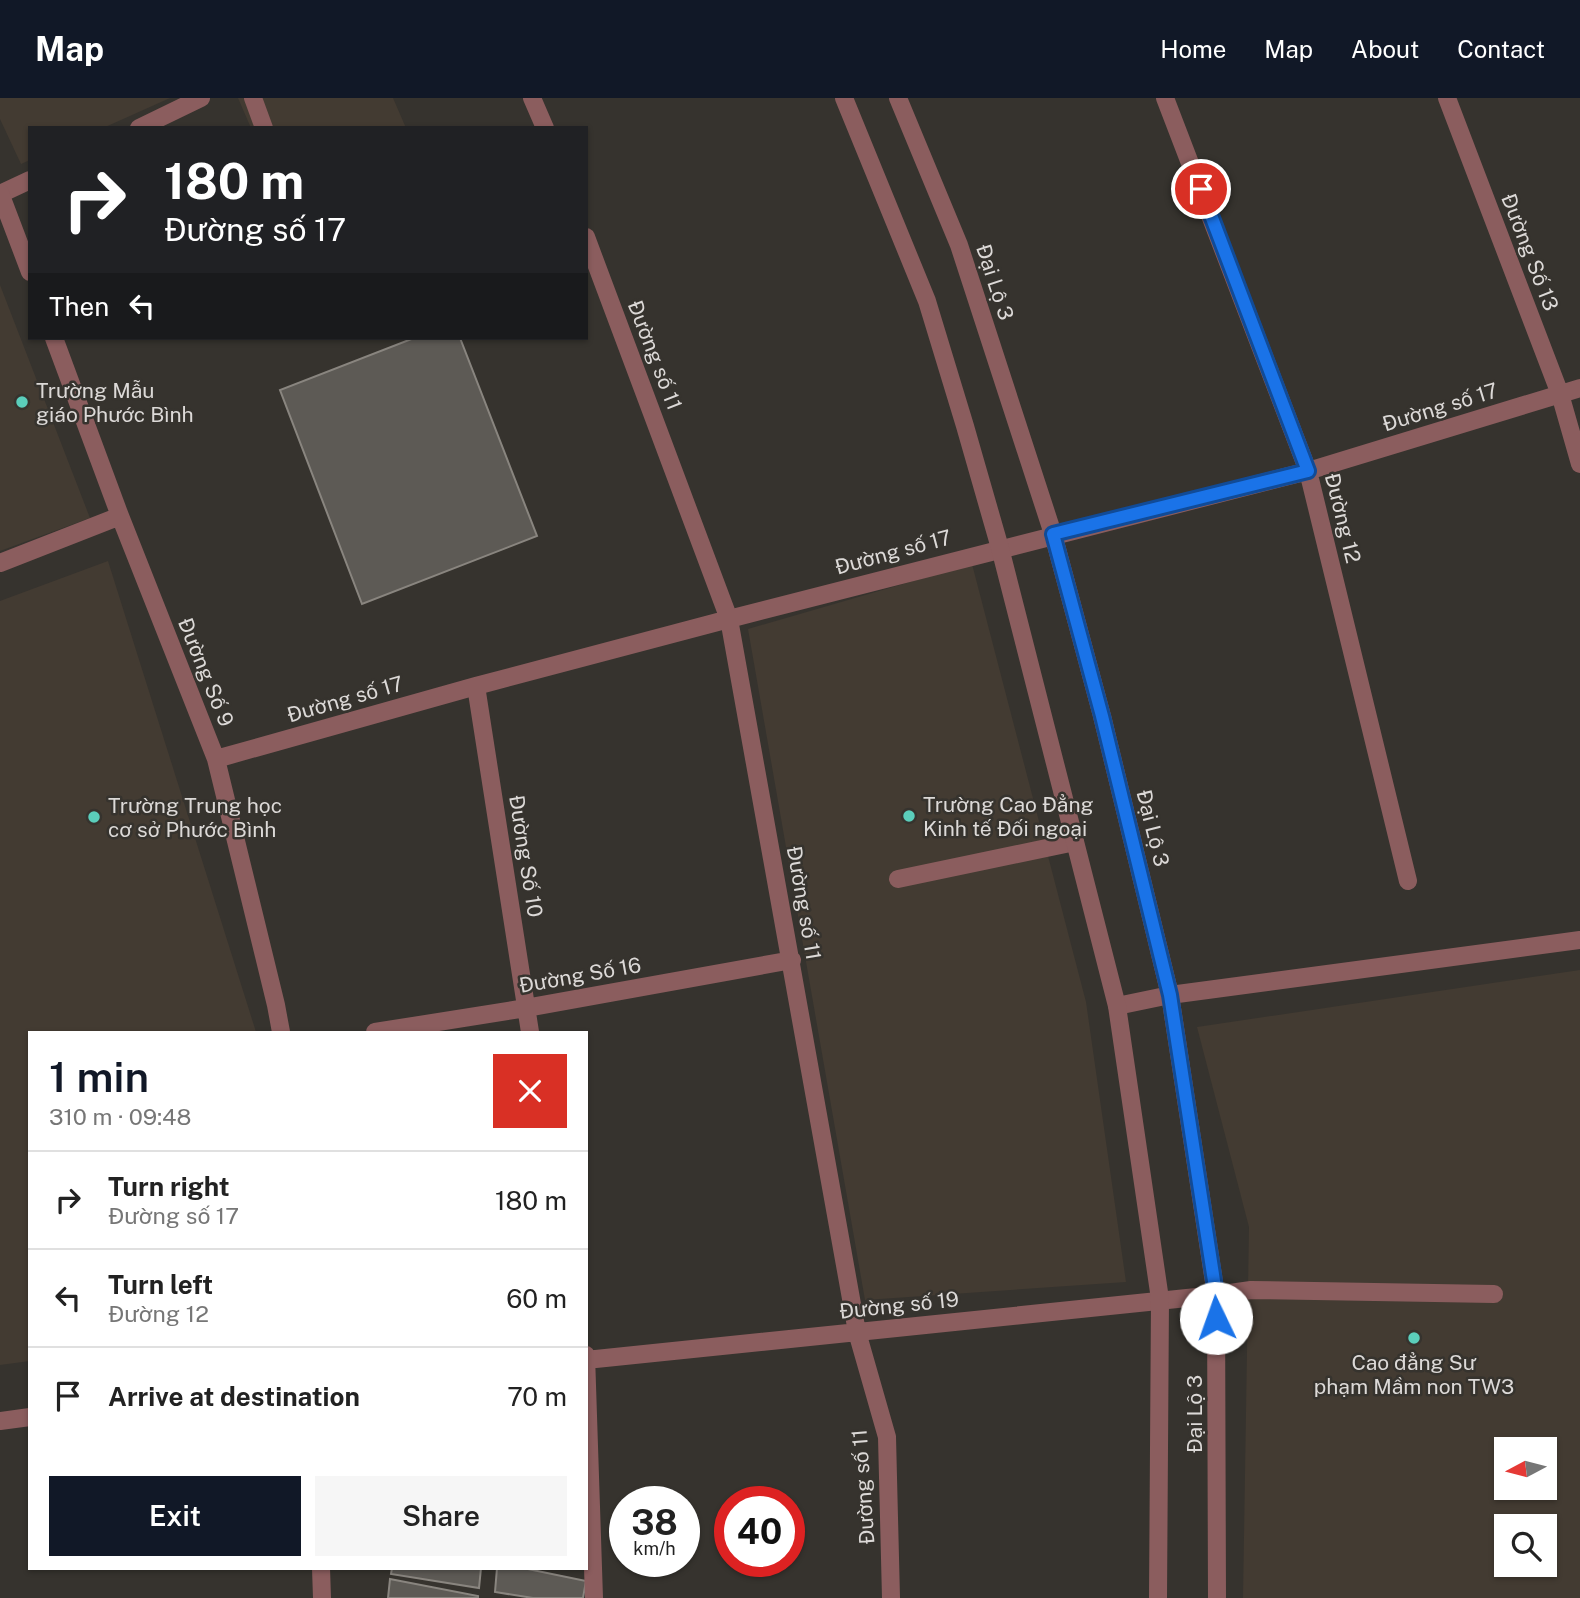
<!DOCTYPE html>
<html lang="en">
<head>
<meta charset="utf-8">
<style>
	body { margin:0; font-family:"Public Sans",sans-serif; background:#f6f6f6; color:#222; height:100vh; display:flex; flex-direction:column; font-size:26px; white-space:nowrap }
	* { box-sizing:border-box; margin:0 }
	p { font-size:23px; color:#767676 }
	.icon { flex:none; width:38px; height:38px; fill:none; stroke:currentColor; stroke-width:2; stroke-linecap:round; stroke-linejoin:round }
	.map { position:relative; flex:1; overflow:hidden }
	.details { position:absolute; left:28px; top:933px; width:560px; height:539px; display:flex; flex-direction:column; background:#fff; border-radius:0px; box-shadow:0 2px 5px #0004 }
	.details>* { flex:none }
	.banner { position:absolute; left:28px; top:28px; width:560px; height:214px; border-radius:0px; box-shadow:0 2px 5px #0004; background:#202124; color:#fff; overflow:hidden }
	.needle { width:46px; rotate:263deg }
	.tools { position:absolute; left:1494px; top:1339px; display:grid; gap:14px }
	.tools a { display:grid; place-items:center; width:63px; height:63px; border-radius:0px; background:#fff; box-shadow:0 2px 5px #0004; font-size:35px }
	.speed { position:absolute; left:609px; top:1388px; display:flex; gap:14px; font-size:35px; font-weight:700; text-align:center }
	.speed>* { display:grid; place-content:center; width:91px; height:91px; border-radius:50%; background:#fff; box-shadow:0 2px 5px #0004; line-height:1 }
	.speed small { font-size:18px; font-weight:400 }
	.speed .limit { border:10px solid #d22; background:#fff; color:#111 }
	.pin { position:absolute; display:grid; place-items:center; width:60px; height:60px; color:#fff; margin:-30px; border:4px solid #fff; border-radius:50%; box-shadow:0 2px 7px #0007 }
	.me { position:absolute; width:77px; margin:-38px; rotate:357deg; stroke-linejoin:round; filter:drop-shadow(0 0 5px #0008) }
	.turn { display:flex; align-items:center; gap:24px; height:147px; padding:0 21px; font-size:32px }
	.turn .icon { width:91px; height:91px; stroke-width:2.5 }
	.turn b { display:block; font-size:49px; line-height:60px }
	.then { display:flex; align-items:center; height:66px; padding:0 21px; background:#0003; gap:14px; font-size:26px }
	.round { display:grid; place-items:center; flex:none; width:74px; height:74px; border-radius:0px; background:#f6f6f6 }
	.overview { display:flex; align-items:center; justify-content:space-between; height:119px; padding:0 21px }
	h1 { font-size:42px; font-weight:600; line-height:52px; color:#111827 }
	.button { display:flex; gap:14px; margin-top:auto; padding:14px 21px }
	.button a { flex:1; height:80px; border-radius:0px; background:#111827; color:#fff; font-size:28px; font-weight:600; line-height:80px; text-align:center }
	.button a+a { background:#f6f6f6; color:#222 }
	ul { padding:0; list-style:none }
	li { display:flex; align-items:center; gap:21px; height:98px; padding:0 21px; border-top:2px solid #e0e0e0 }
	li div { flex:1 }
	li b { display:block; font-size:26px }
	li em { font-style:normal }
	header { display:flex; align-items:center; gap:42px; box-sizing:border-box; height:98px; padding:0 35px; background:#111827; color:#fff }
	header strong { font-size:33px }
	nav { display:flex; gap:38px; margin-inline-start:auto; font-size:24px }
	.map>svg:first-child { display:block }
	.built { fill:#433b32; fill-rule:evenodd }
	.building { fill:#5d5a55; stroke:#89857f; stroke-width:2 }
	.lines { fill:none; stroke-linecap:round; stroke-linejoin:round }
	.service { stroke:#8b5d5e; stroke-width:18 }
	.minor { stroke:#8b5d5e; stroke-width:18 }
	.tertiary { stroke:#8b5d5e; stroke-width:18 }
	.route-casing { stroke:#114b97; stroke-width:18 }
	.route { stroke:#1a73e8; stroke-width:12 }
	.poi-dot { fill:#5bcebb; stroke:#36332e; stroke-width:2.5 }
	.labels { text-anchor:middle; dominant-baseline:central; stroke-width:5; stroke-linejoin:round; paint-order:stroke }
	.street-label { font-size:21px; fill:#dcd9d7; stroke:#36332e }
	.poi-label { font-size:21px; fill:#dcd9d7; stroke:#36332e; text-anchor:start }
</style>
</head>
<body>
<header>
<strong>Map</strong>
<nav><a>Home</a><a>Map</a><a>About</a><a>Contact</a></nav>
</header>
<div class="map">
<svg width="1580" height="1500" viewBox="0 0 1580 1500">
	<rect width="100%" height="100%" fill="#36332e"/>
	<path class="built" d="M0,0H170L103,30H30V62L21,66L0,21Z
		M238,0H393L406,30H251Z
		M0,187L90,420L0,453Z
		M108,463L256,934H30V1263L0,1267V503Z
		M972,466L1086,904L1126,1184L865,1202L748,531Z
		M1580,872V1500H1243L1249,1129L1197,929ZM1507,1351H1545V1390H1507ZM1507,1428H1545V1466H1507Z"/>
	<path class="building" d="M414,240H460L537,438L362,506L280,292Z
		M392,1470H481L479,1490L391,1476Z
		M497,1470H523L586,1483L583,1500H533L495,1494Z
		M390,1481L478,1498V1500H388Z"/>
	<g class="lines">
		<path class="service" d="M253,0L264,30
			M139,30L201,0
			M0,96L30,82
			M898,781L1075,744
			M1117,908L1170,897L1580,842
			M1216,1197L1251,1192L1494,1196"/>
		<path class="minor" d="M532,0L545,30
			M1165,0L1308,373L1408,783
			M1447,0L1560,296L1580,366
			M0,95L30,174
			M586,139L729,521L857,1234L887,1339L891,1500
			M54,240L120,418L216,661L276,907L281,934
			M0,465L120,418
			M476,588L530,934
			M216,661L476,588L729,521L1308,373L1580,290
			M375,934L526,910L792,862
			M586,1257L594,1500
			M586,1262L1216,1197
			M0,1323L30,1319
			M321,1470L322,1500"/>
		<path class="tertiary" d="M844,0L927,203L965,328L1000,450L1117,908L1160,1201L1158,1500
			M898,0L959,147L1053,436L1102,618L1170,897L1216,1197L1217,1500"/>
	</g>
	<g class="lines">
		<g class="route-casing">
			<path id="route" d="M1201,91L1308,373L1053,436L1102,618L1170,897L1216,1196V1220"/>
		</g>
		<use href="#route" class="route"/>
	</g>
	<g class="poi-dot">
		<circle cx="22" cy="304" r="7"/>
		<circle cx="909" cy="718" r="7"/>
		<circle cx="94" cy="719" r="7"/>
		<circle cx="1414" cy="1240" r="7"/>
	</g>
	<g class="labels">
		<g class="street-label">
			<text transform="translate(1530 154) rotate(69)">Đường Số 13</text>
			<text transform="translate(995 184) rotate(72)">Đại Lộ 3</text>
			<text transform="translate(655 257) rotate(69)">Đường số 11</text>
			<text transform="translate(1440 309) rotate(-17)">Đường số 17</text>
			<text transform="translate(1343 420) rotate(76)">Đường 12</text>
			<text transform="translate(893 454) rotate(-15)">Đường số 17</text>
			<text transform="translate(206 574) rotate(68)">Đường Số 9</text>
			<text transform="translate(345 601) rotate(-16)">Đường số 17</text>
			<text transform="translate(1153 730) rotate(76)">Đại Lộ 3</text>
			<text transform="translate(526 758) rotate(81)">Đường Số 10</text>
			<text transform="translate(804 805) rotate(80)">Đường số 11</text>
			<text transform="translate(580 877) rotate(-10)">Đường Số 16</text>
			<text transform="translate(899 1207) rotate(-6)">Đường số 19</text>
			<text transform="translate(1194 1316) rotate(-90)">Đại Lộ 3</text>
			<text transform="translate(863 1389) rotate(-94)">Đường số 11</text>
		</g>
		<g class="poi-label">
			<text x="36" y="292">Trường Mẫu<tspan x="36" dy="24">giáo Phước Bình</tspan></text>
			<text x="923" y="706">Trường Cao Đẳng<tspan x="923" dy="24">Kinh tế Đối ngoại</tspan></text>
			<text x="108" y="707">Trường Trung học<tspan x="108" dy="24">cơ sở Phước Bình</tspan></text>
			<text x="1414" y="1264" text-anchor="middle">Cao đẳng Sư<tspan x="1414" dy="24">phạm Mầm non TW3</tspan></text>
		</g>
	</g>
</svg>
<div class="tools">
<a><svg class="needle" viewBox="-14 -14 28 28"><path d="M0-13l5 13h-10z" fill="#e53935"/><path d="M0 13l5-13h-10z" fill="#767676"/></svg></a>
<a><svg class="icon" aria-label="search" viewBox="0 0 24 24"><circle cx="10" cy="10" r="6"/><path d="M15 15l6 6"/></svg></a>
</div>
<div class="speed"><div>38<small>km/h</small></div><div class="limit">40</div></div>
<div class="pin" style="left:1201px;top:91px;background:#d93025"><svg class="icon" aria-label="arrive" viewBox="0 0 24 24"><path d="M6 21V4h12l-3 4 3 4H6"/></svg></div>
<svg class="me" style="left:1216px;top:1220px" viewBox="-20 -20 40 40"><circle r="19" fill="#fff"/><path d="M0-13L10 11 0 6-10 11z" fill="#1a73e8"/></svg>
<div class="banner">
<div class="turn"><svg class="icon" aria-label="right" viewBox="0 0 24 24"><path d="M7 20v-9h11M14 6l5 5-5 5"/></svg><div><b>180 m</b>Đường số 17</div></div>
<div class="then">Then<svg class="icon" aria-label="left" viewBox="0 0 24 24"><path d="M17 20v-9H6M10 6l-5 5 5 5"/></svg></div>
</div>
<section class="details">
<div class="overview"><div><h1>1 min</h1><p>310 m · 09:48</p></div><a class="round" style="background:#d93025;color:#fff"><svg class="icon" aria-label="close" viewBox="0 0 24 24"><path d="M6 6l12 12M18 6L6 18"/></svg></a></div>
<ul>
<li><svg class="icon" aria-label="right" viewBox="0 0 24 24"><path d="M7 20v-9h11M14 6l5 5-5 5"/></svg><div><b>Turn right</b><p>Đường số 17</p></div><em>180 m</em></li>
<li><svg class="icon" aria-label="left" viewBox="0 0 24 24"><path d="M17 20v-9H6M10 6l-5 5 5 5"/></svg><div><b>Turn left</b><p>Đường 12</p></div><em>60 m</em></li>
<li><svg class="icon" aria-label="arrive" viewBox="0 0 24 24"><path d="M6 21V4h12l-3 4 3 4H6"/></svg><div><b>Arrive at destination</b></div><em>70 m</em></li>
</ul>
<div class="button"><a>Exit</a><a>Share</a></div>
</section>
</div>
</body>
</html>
